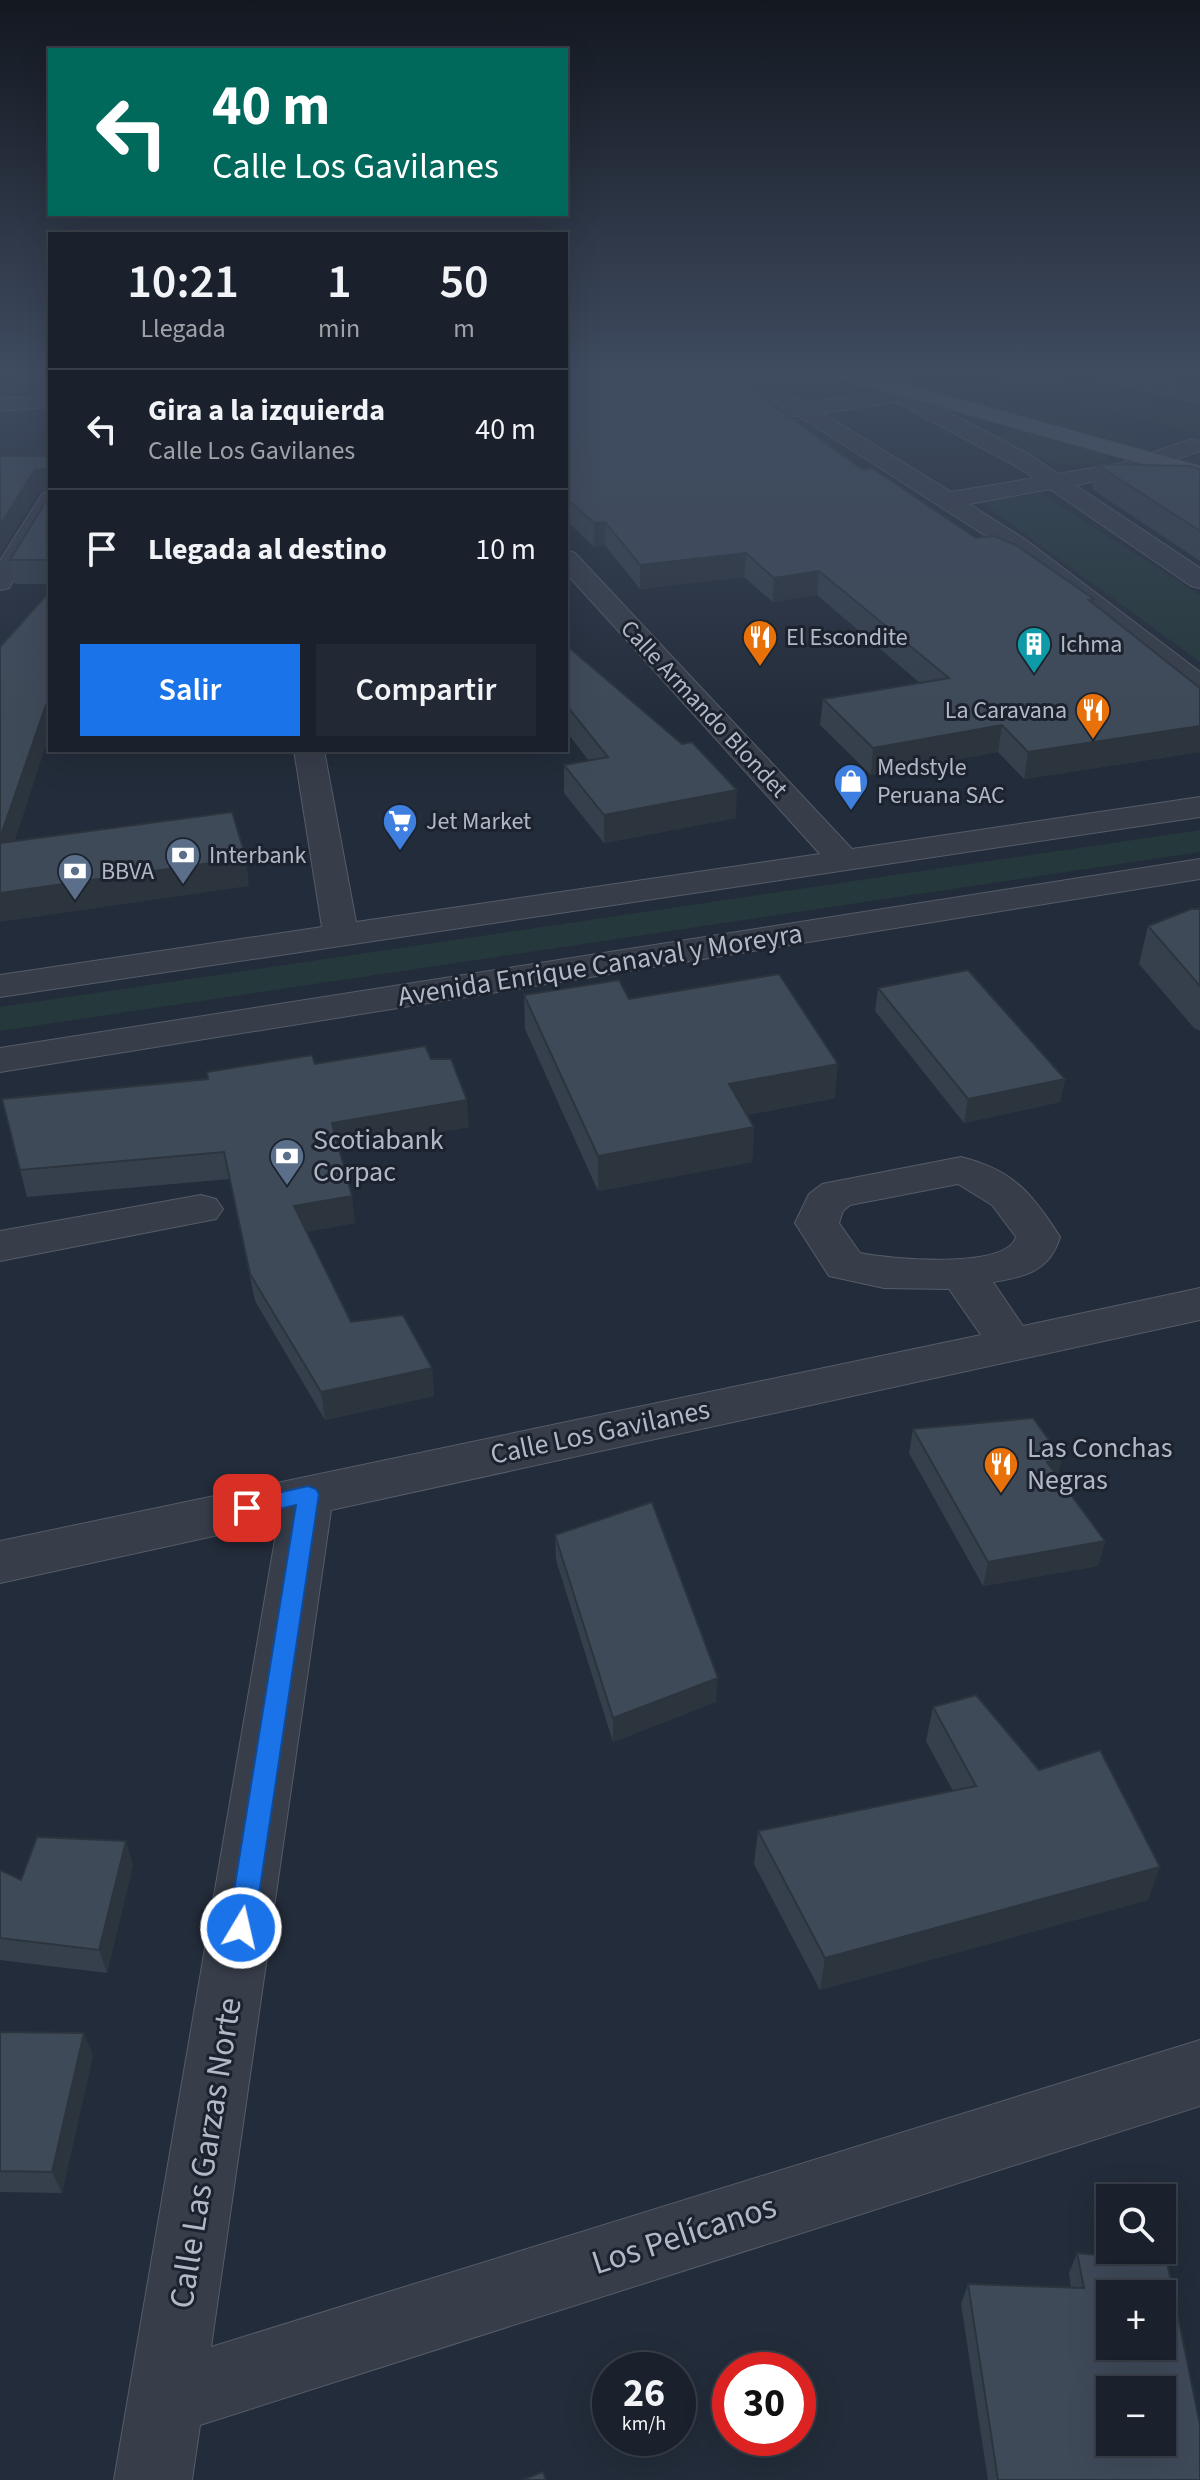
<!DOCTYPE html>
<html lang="es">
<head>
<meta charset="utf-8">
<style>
	body { margin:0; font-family:"Source Sans 3",sans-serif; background:#232934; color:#f1f3f6; height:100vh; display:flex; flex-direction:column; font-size:30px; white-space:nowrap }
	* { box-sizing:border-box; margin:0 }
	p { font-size:26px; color:#9fa3a9 }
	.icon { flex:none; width:44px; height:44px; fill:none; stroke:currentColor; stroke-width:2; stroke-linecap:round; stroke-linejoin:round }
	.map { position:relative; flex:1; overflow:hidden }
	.side { position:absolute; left:48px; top:232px; width:520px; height:520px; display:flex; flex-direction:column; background:#1a212c; border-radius:0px; box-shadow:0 8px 32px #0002,0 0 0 2px #383e48 }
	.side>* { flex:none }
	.top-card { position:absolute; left:48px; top:48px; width:520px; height:168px; border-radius:0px; box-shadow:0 8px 32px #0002,0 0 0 2px #383e48; background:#00695c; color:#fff; overflow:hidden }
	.buttons { position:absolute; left:1096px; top:2184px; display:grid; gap:16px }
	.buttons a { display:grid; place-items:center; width:80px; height:80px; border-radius:0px; background:#1a212c; box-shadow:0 8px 32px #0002,0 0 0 2px #383e48; font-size:40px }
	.speed { position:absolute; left:592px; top:2352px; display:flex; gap:16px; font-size:40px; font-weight:700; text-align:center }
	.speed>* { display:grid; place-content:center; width:104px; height:104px; border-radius:50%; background:#1a212c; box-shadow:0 8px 32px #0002,0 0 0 2px #383e48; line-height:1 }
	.speed small { font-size:20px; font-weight:400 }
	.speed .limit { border:12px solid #d22; background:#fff; color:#111 }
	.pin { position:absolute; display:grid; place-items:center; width:68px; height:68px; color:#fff; margin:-34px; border-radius:16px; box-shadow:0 4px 12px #0006 }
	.me { position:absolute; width:88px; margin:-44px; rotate:9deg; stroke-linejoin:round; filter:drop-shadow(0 0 6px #0008) }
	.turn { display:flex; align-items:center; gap:28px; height:168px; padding:0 32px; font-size:36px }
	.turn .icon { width:104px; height:104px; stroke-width:2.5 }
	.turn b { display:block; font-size:56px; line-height:68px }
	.eta { display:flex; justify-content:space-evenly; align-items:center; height:136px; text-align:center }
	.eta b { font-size:48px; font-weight:600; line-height:56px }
	.primary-button { display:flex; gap:16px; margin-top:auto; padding:16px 32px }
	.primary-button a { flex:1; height:92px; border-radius:0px; background:#1a73e8; color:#fff; font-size:32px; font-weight:600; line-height:92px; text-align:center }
	.primary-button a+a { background:#232934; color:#f1f3f6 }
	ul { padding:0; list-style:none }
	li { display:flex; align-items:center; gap:24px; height:120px; padding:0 32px; border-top:2px solid #383e48 }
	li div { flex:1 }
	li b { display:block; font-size:30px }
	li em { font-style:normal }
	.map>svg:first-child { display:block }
	.green { fill:#25383b }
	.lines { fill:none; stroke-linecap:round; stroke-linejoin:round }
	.minor-casing { stroke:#555c68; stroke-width:2 }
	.major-casing { stroke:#404753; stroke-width:2 }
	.minor { fill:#373e4a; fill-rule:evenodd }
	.major { fill:#545d6a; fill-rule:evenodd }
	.wall { fill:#36404d }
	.shaded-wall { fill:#2c343e }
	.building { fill:#3f4a59; stroke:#2c343e; stroke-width:2; fill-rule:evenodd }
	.route { fill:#1a73e8; stroke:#114b97; stroke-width:2 }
	.labels { text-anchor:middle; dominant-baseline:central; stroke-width:6; stroke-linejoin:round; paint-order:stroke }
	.far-poi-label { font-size:24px; fill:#b2b9c6; stroke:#1c232f; text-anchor:start }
	.far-street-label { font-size:24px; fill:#b2b9c6; stroke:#1c232f }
	.street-label { font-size:28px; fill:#b2b9c6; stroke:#1c232f }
	.poi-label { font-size:28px; fill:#b2b9c6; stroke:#1c232f; text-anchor:start }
	.near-street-label { font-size:34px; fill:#b2b9c6; stroke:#1c232f }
</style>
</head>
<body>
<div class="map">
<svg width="1200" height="2480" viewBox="0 0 1200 2480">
	<rect width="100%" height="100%" fill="#232c3a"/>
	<path class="green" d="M753,372H808L861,387L863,390L803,396Z
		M860,372H882L1136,438L1130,444Z
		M963,372H1031L1200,415V434Z
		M1018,429L1102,452L1108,456V461C1051,471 1045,460 996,436Z
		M1040,493L1200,595V662L981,502Z
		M1200,830V852L0,1031V1007Z"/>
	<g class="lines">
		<g class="minor-casing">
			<path id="minor" d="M728,372H753L805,403L915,387L922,389L925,393L921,398L1032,456L1058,474L1121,463L1192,439L1200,441V451L1134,474L1075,485L1200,568V588L1191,586L1050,489L969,504L1026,540L1200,672V695L1190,692L1008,550L835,439L798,416H783L780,411L783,407ZM896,402L1016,466L1034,478L951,492L823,413Z
				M1087,372H1122L1200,391V403L1090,376Z
				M50,395V407L0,411V399Z
				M50,492V519L9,588L0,590V561L42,494Z
				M566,550L575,553L852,849L1200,797V817L0,997V975L322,927L294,750H324L356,922L820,854L566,573Z
				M1200,859V879L0,1072V1048Z
				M961,1157C1013,1170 1032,1193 1060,1237C1050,1271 1025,1277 993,1282L1023,1326L1200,1288V1320L331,1510L211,2347L1200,2040V2106L200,2425L192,2480H114L278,1522L0,1583V1541L981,1335L949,1289L884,1288L829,1276L795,1223L809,1194L822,1184ZM958,1184L992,1205L1016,1237C1006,1270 888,1259 860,1253L839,1223L843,1211L850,1205Z
				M201,1195L216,1199L223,1209L216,1219L0,1261V1231Z"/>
		</g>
		<g class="major-casing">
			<path id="major" d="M828,372H861L1200,466V480L831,376Z"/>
		</g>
		<use href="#minor" class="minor"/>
		<use href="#major" class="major"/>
	</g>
	<path class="wall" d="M566,372L863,470L976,538L1094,604L1200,688V752L1024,779L998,752L871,775L820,725L823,699L920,683L817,595L773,602L744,577L640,589L605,545L594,547L566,520Z
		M50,456V584H15L10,560L48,498V490L39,492Z
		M1096,464L1200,469V561L1092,489Z
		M566,645L736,818L604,843L564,793V765L589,761L566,731Z
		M1200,909V1031L1194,1028L1139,964L1148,926Z
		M878,988L1065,1079L1060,1102L964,1123L875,1011Z
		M524,995L629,999L835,1098L746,1115L754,1127L752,1162L598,1191L525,1029Z
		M431,1059L469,1127L339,1149L355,1223L306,1232L351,1322L432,1368L434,1396L325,1420L255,1301L229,1179L27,1197L2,1099L208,1079L315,1064Z
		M913,1429L1057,1476L1105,1541L1098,1566L983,1586L909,1453Z
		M555,1535L716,1702L613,1742L556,1560Z
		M933,1707L1148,1900L820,1990L754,1864L758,1831L953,1791L926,1741Z
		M133,1865L107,1973L0,1960V1870L21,1880Z
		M0,2032L93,2055L62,2193L0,2192Z
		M1077,2253L1200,2480H988L961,2304L968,2284L1071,2288L1069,2273Z"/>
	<path class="shaded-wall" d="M48,468L50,490L39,492L0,555V525L35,470Z
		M605,522V545L594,547V523Z
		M746,553L744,577L640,589V565Z
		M819,571L817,595L773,602L774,578Z
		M50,700V733L5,871L0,852V838L46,705Z
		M1002,725L998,752L871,775L873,748Z
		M1200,726V752L1024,779L1028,752Z
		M737,790L736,818L604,843V815Z
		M246,858L249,886L0,922V893Z
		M838,1064L835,1098L727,1118L729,1084Z
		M1065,1079L1060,1102L964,1123L968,1099Z
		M467,1100L469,1127L335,1150L332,1123Z
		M754,1127L752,1162L598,1191V1156Z
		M352,1196L355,1223L297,1234L294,1206Z
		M432,1368L434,1396L325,1420L321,1392Z
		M1062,1458L1056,1483L1047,1462Z
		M1105,1541L1098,1566L983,1586L988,1562Z
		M718,1678L716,1702L613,1742V1718Z
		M126,1841L133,1865L107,1973L99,1950Z
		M1160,1867L1148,1900L820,1990L825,1958Z
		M84,2033L93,2055L62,2193L52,2172Z"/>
	<path class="building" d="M566,372H728L863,470L872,468L976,538L994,536L1016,545L1094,599L1089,600L1200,688V726L1028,752L1002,725L873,748L823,699L949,678L819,571L774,578L746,553L640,565L605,522L594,523L566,498Z
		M0,456H50V560H10L48,498V468L35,470L0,525Z
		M1096,464L1189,466L1200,469V531Z
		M50,591V700L46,705L0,838V647Z
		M566,645L682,744L692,742L737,790L604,815L564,765L608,757L566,705Z
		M232,812L246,858L0,893V843Z
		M1191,909H1200V986L1148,926Z
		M968,970L1065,1079L968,1099L878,988Z
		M779,974L838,1064L729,1084L754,1127L598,1156L524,995L619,980L629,999Z
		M425,1046L431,1059H451L467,1100L332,1123L352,1196L294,1206L351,1322L403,1315L432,1368L321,1392L250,1274L224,1152L20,1170L2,1099L208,1079L207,1072L312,1055L315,1064Z
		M1033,1418L1062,1458L1047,1462L1105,1541L988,1562L913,1429Z
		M652,1502L718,1678L613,1718L555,1535Z
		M976,1695L1039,1770L1100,1750L1160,1867L825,1958L758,1831L976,1786L933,1707Z
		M37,1837L126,1841L99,1950L0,1938V1870L21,1880Z
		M0,2032L84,2033L52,2172L0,2171Z
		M1077,2253L1167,2262L1200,2425V2480H998L968,2284L1084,2288ZM1110,2294H1162V2346H1110ZM1110,2390H1162V2442H1110Z
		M543,2472L546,2480H522Z"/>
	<linearGradient id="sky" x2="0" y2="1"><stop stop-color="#131820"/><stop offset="0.52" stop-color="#3f4b60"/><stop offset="1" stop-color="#3f4b60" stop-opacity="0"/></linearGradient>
	<rect width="1200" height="719" fill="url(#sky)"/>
	<path class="route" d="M308,1486L316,1489L319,1494L254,1928L250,1936L241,1940L232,1936L228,1928L296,1505L247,1516L239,1514L236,1508L239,1502L247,1500Z"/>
	<defs>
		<g id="restaurant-pin" transform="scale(1.8)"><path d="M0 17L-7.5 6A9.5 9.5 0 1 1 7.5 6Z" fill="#e8710a" stroke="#1c232f"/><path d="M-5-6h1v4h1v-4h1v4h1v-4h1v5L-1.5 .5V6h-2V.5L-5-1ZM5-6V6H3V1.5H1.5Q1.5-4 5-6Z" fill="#fff"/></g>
		<g id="building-pin" transform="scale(1.8)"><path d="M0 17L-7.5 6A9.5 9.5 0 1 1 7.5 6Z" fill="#0f9aa8" stroke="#1c232f"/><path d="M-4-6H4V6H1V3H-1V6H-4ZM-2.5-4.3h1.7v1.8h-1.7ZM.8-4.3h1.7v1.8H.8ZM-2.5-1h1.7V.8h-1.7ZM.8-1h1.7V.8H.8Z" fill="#fff"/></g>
		<g id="shop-pin" transform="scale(1.8)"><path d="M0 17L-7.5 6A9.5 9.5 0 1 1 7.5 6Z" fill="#3f7fe0" stroke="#1c232f"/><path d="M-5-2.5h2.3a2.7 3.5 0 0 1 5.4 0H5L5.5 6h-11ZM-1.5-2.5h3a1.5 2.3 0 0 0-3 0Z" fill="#fff"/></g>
		<g id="supermarket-pin" transform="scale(1.8)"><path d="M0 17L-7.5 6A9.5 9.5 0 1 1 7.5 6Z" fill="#3f7fe0" stroke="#1c232f"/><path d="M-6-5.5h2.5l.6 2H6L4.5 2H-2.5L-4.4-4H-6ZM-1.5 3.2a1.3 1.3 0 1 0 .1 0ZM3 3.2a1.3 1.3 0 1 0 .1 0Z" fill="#fff"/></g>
		<g id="bank-pin" transform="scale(1.8)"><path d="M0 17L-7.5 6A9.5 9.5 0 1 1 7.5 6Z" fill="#5c6f8a" stroke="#1c232f"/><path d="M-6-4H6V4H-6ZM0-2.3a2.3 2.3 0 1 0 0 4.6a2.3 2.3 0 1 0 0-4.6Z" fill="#fff"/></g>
	</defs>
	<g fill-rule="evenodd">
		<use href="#restaurant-pin" x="760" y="637"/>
		<use href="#building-pin" x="1034" y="644"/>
		<use href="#restaurant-pin" x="1093" y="710"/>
		<use href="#shop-pin" x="851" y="781"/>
		<use href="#supermarket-pin" x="400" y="821"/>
		<use href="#bank-pin" x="183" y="855"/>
		<use href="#bank-pin" x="75" y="871"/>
		<use href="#bank-pin" x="287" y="1156"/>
		<use href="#restaurant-pin" x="1001" y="1464"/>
	</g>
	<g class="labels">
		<g class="far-poi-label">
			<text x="786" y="637">El Escondite</text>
			<text x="1060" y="644">Ichma</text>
			<text x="1067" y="710" text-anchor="end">La Caravana</text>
			<text x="877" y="767">Medstyle<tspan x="877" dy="28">Peruana SAC</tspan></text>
			<text x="426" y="821">Jet Market</text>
			<text x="209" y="855">Interbank</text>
			<text x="101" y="871">BBVA</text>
		</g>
		<g class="far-street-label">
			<text transform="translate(704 709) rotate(47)">Calle Armando Blondet</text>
		</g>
		<g class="street-label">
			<text transform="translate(600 965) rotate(-9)">Avenida Enrique Canaval y Moreyra</text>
			<text transform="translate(600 1432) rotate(-12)">Calle Los Gavilanes</text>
		</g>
		<g class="poi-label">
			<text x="313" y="1140">Scotiabank<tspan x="313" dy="32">Corpac</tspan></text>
			<text x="1027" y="1448">Las Conchas<tspan x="1027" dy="32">Negras</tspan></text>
		</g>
		<g class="near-street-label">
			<text transform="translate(206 2153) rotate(-81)">Calle Las Garzas Norte</text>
			<text transform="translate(684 2235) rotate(-18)">Los Pelícanos</text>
		</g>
	</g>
</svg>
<div class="buttons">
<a><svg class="icon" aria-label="search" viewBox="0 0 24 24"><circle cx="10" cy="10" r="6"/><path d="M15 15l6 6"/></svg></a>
<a>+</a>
<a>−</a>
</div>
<div class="speed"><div>26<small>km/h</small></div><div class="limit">30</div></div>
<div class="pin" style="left:247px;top:1508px;background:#d93025"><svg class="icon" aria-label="arrive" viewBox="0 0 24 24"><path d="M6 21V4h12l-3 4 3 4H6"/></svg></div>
<svg class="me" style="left:241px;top:1928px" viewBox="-20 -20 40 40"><circle r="17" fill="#1a73e8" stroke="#fff" stroke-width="3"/><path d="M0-11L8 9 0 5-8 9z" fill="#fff"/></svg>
<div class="top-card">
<div class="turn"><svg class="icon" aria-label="left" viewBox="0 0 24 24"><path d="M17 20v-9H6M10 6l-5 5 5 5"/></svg><div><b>40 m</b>Calle Los Gavilanes</div></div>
</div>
<section class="side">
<div class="eta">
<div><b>10:21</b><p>Llegada</p></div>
<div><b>1</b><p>min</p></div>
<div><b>50</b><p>m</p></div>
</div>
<ul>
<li><svg class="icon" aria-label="left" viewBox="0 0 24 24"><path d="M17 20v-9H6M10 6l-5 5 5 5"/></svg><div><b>Gira a la izquierda</b><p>Calle Los Gavilanes</p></div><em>40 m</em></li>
<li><svg class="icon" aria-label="arrive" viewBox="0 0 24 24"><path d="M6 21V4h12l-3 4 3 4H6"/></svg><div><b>Llegada al destino</b></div><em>10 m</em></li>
</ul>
<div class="primary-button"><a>Salir</a><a>Compartir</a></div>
</section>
</div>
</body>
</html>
